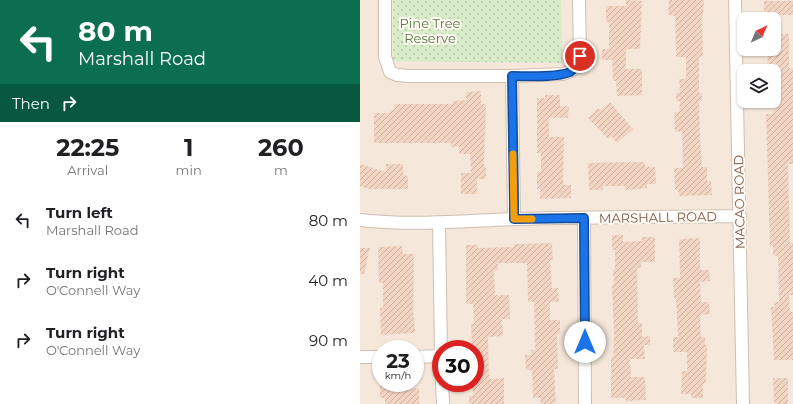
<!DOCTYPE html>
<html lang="en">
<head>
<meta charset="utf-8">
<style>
	body { margin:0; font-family:Montserrat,sans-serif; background:#f6f6f6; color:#202124; height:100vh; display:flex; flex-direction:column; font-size:15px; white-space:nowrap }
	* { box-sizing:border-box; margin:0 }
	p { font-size:13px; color:#757577 }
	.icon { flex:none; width:22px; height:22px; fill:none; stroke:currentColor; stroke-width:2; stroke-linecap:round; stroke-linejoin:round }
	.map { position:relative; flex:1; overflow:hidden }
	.panel { display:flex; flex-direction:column; background:#fff; width:360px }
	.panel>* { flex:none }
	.hud { background:#0b6e4f; color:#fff; overflow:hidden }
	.needle { width:26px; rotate:44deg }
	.fabs { position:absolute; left:377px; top:12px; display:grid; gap:8px }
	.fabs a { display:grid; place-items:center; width:44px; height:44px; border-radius:8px; background:#fff; box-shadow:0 1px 3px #0004; font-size:20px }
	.speed { position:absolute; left:12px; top:340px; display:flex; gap:8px; font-size:20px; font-weight:700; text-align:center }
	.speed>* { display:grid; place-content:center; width:52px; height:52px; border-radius:50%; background:#fff; box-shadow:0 1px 3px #0004; line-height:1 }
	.speed small { font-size:10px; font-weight:400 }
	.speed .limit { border:6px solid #d22; background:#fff; color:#111 }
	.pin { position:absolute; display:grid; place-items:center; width:34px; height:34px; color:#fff; margin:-17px; border:2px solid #fff; border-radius:50%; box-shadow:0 1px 4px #0007 }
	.me { position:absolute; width:44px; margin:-22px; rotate:0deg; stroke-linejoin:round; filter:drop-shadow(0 0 3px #0008) }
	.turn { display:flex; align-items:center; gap:14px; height:84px; padding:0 12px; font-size:18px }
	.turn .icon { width:52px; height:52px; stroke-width:2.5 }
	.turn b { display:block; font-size:28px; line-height:34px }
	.then { display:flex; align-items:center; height:38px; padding:0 12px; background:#0003; gap:8px; font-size:15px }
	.eta { display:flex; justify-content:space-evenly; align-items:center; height:68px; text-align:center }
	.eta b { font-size:24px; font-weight:700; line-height:28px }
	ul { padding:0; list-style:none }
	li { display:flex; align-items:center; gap:12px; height:60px; padding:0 12px }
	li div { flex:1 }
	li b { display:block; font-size:15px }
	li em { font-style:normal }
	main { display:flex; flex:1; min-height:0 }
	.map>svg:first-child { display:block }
	.residential { fill:#f5e8da; fill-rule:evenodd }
	.park { fill:url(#park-dots) }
	.building { fill:url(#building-hatch) }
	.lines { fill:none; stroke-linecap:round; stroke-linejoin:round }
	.street-casing { stroke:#d1beb0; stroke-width:14 }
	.street { stroke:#fff; stroke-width:12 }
	.route-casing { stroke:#114b97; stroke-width:10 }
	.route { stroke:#1a73e8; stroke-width:7 }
	.slow { stroke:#f59e0b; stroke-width:7 }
	.labels { text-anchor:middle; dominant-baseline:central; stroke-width:4; stroke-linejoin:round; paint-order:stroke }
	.park-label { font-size:13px; fill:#537a41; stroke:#fffaf3 }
	.street-label { font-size:13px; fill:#7a5c4d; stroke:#fffaf3 }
</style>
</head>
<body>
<main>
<section class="panel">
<div class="hud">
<div class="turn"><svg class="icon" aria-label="left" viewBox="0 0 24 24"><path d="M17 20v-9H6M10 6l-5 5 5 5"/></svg><div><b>80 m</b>Marshall Road</div></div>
<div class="then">Then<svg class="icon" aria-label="right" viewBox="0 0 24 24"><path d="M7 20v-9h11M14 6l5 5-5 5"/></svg></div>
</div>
<div class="eta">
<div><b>22:25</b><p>Arrival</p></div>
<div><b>1</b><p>min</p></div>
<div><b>260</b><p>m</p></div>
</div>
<ul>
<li><svg class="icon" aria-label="left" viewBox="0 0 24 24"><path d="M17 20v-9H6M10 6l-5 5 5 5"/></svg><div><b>Turn left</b><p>Marshall Road</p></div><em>80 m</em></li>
<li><svg class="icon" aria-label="right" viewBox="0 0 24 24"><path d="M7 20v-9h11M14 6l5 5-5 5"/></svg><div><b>Turn right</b><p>O'Connell Way</p></div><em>40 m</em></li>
<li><svg class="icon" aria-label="right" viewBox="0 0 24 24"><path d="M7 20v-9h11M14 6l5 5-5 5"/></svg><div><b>Turn right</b><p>O'Connell Way</p></div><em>90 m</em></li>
</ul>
</section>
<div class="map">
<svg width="433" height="404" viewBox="0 0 433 404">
	<defs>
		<pattern id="park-dots" width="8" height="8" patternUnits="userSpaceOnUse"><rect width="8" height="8" fill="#d8ecc9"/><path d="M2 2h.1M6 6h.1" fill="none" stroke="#b4c2a5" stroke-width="1.8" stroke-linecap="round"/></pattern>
		<pattern id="building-hatch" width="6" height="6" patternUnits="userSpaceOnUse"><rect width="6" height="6" fill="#f3d5c3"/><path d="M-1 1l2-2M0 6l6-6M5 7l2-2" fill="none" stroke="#cab0a1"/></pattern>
	</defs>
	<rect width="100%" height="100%" fill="#fdf6ec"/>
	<path class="residential" d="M0,0H433V404H0ZM384,19H414V49H384ZM384,71H414V101H384ZM21,349H55V383H21ZM81,349H115V383H81Z"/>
	<path class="park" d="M33,0H201L202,63L33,61Z"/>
	<path class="building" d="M266,0L282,1L280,49H266V69H282V95L257,96L256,81H253L252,60H242V49H249V22H246V6H266Z
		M309,0H344L343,17H342L343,56L339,57V93H342V101H339L340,136L342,167H347V181H351L352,195L319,196L318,190H315L314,168H323L322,131L315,132L314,112H319L320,101H316V93H320L319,79H326V57H316L315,16L308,15Z
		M404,1H433V15H404Z
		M414,34H429V68H433V164H428L430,243H433V295H429L430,312H433V360H414L411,307H415L414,302H419L418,256L413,255V246H410L406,114H413V109H416V101H418V81H414V71H407L408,49H414Z
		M121,91V104H126L124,167H126V179H117V194H101V173H111L110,154H99V146L91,147V143H14V113H30V110H34V104H93V101L106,100V92Z
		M185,95H200V106H209L208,118H189V137H204L203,185H211V198L180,199V188L177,189V172H181V153H177V98H185Z
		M250,102L273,129L257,143L251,136L248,139L228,118L238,108L241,110Z
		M261,162H285V167H295L296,184H287V188L265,190V186H243V190H229L228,163Z
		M0,164L26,172V164H43V175L48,176V189H9L0,186Z
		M252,235H263V242L282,241V237H295V262H281V268H277L278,323H282V337L290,336V345H284L285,359H270L271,377H285L286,400L266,401V398H251V357H253L254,337L252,285H254L253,270H255V250H252Z
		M340,238V270H349L350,281L340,282L341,302H349L350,314L340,315L341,337H345V345H347L346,383H343V398H331V394H321L322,371H327V352H313V337H318L316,298H314L313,278H320L319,239Z
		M192,243L193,260H190L192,288H198L199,302H190V320H200V334H197L198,369H194L196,404H181L180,398H173L172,370H166L165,355H171V350H175L174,302H168L167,263H138V270H134L135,295H149L150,319H142L143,336L128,337L129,379L144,378V404H109V396H113L112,383H115V349H112L111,324H114L113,304H106V245H118V248L154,247V244Z
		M42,246L43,254H54L53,317H54L55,333L21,335L20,308H23V283H19L18,247Z
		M0,248H10L4,274H0Z
		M413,378H428V404H414Z
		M41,383V389L59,388V404H25V398H20V384Z"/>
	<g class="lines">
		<g class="street-casing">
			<path id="street" d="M25,0V57L30,72L37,75L49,76H152L203,74L211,71L217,65L220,56L219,0
				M375,0L383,404
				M152,76L154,219
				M224,218L225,404
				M0,220C52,226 103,221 155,219C230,217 305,217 380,216
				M79,223L81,352
				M0,357H21
				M55,357L81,356
				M82,383L83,404"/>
		</g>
		<use href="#street" class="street"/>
	</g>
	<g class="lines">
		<g class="route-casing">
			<path id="route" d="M220,56C218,63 216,68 210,72C196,78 167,76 152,76L154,203V219L224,218L225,342"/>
		</g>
		<use href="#route" class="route"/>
		<path class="slow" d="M153,154L154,219H172"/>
	</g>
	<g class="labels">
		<g class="park-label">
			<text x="70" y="23">Pine Tree<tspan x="70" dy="15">Reserve</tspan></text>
		</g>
		<g class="street-label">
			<text transform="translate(379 202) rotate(-91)">MACAO ROAD</text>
			<text transform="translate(298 217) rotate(-1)">MARSHALL ROAD</text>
		</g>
	</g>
</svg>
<div class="fabs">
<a><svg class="needle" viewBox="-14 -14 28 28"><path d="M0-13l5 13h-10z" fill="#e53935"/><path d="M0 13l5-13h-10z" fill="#757577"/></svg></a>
<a><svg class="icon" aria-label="layers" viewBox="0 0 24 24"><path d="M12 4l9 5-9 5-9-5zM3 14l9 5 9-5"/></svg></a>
</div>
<div class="speed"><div>23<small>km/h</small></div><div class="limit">30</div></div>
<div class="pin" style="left:220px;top:56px;background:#d93025"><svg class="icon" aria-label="arrive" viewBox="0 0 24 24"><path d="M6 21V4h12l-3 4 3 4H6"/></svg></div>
<svg class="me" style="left:225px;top:342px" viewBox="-20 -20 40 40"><circle r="19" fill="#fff"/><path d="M0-13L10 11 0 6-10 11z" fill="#1a73e8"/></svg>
</div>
</main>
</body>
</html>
